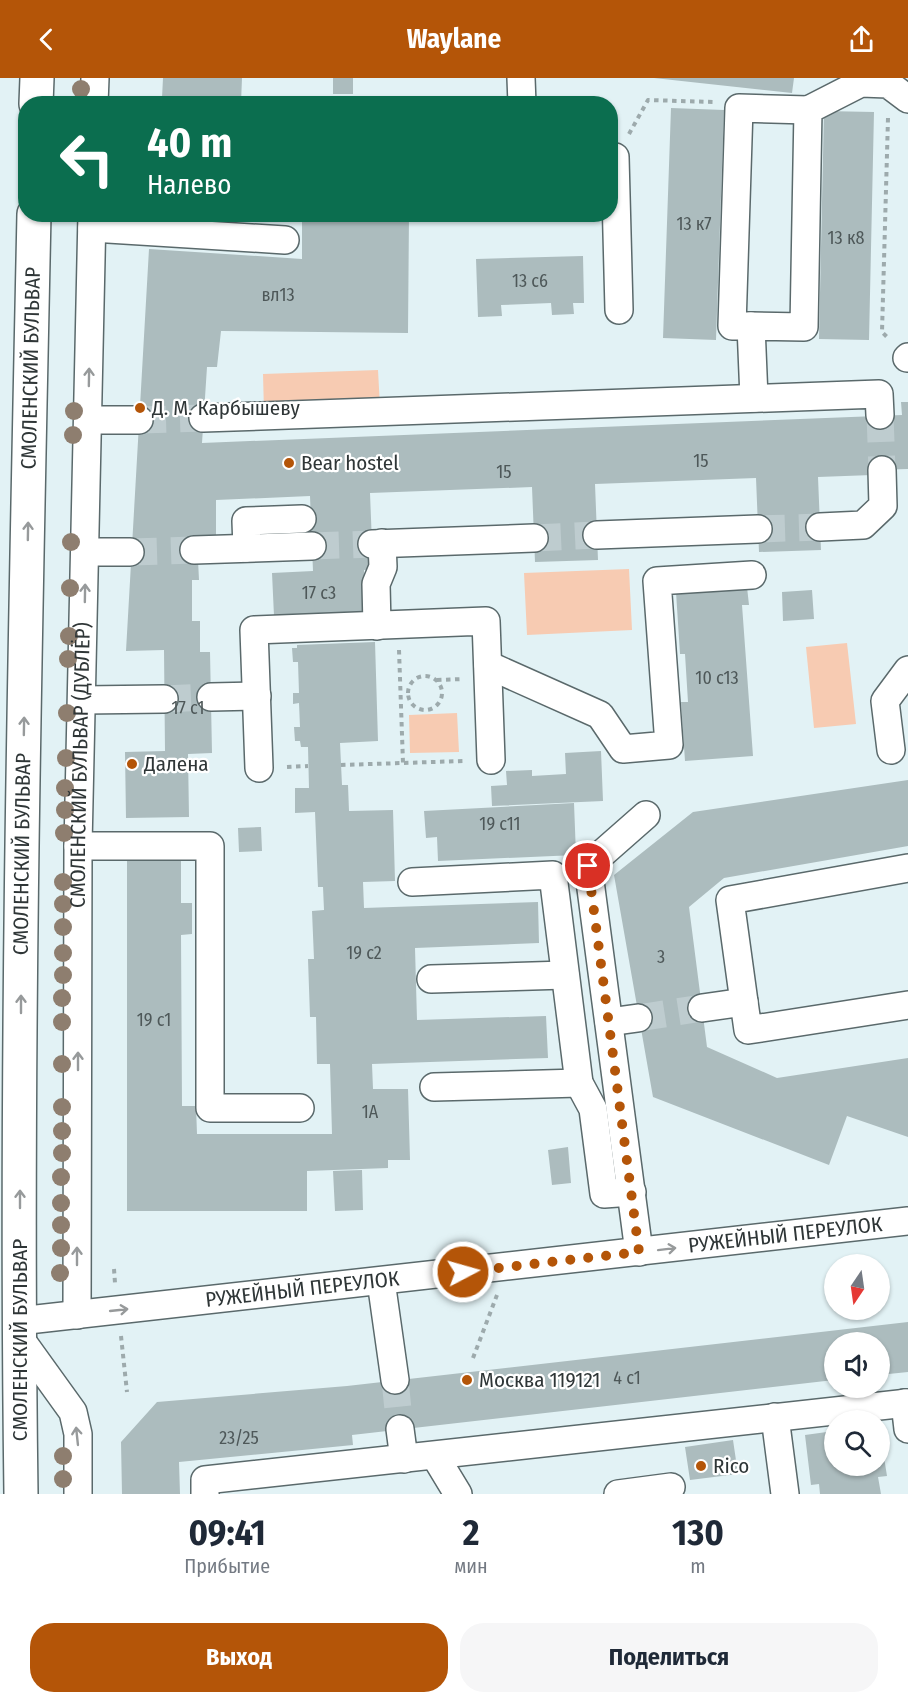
<!DOCTYPE html>
<html lang="ru">
<head>
<meta charset="utf-8">
<style>
	body { margin:0; font-family:"Fira Sans Condensed",sans-serif; background:#f6f6f7; color:#1f2937; height:100vh; display:flex; flex-direction:column; font-size:22px; white-space:nowrap }
	* { box-sizing:border-box; margin:0 }
	p { font-size:20px; color:#747a83 }
	.icon { flex:none; width:33px; height:33px; fill:none; stroke:currentColor; stroke-width:2; stroke-linecap:round; stroke-linejoin:round }
	.map { position:relative; height:1416px; overflow:hidden }
	.sheet { display:flex; flex-direction:column; background:#fff; flex:1 }
	.sheet>* { flex:none }
	.banner { position:absolute; left:18px; top:18px; width:600px; height:126px; border-radius:24px; box-shadow:0 2px 4px #0004; background:#0b6e4f; color:#fff; overflow:hidden }
	.needle { width:39px; rotate:193deg }
	.fabs { position:absolute; left:824px; top:1176px; display:grid; gap:12px }
	.fabs a { display:grid; place-items:center; width:66px; height:66px; border-radius:50%; background:#fff; box-shadow:0 2px 4px #0004; font-size:30px }
	.pin { position:absolute; display:grid; place-items:center; width:51px; height:51px; color:#fff; margin:-26px; border:3px solid #fff; border-radius:50%; box-shadow:0 2px 6px #0007 }
	.me { position:absolute; width:66px; margin:-33px; rotate:84deg; stroke-linejoin:round; filter:drop-shadow(0 0 4px #0008) }
	.turn { display:flex; align-items:center; gap:21px; height:126px; padding:0 30px; font-size:27px }
	.turn .icon { width:78px; height:78px; stroke-width:2.5 }
	.turn b { display:block; font-size:42px; line-height:51px }
	.eta { display:flex; justify-content:space-evenly; align-items:center; height:102px; text-align:center }
	.eta b { font-size:36px; font-weight:700; line-height:42px }
	.primary-button { display:flex; gap:12px; margin-top:auto; padding:12px 30px }
	.primary-button a { flex:1; height:69px; border-radius:24px; background:#b45508; color:#fff; font-size:24px; font-weight:700; line-height:69px; text-align:center }
	.primary-button a+a { background:#f6f6f7; color:#1f2937 }
	header { display:flex; justify-content:space-between; align-items:center; height:78px; padding:0 30px; background:#b45508; color:#fff; font-size:27px; font-weight:700 }
	.map>svg:first-child { display:block }
	.green { fill:#f7cbb2 }
	.building { fill:#acbcbe }
	.lines { fill:none; stroke-linecap:round; stroke-linejoin:round }
	.minor-tunnel { stroke:#becccf; stroke-width:27; stroke-dasharray:27 14; stroke-linecap:butt }
	.minor-casing { stroke:#5a696b; stroke-width:30 }
	.major-casing { stroke:#5a696b; stroke-width:36 }
	.path { stroke:#9daaac; stroke-width:4; stroke-dasharray:4.5 4.5; stroke-linecap:butt }
	.minor { stroke:#fff; stroke-width:27 }
	.major { stroke:#fff; stroke-width:33 }
	.tree { fill:#8e7e6f }
	.oneway { stroke:#979a9b }
	.route { stroke:#b45508; stroke-width:10; stroke-dasharray:0 18 }
	.poi-dot { fill:#b45508; stroke:#fff; stroke-width:2 }
	.labels { text-anchor:middle; dominant-baseline:central; stroke-width:4.5; stroke-linejoin:round; paint-order:stroke }
	.number-label { font-size:18px; fill:#4e5859 }
	.street-label { font-size:21px; fill:#2f3637; stroke:#fff }
	.poi-label { font-size:21px; fill:#2f3637; stroke:#fff; text-anchor:start }
</style>
</head>
<body>
<header><svg class="icon" aria-label="back" viewBox="0 0 24 24"><path d="M15 5l-7 7 7 7"/></svg>Waylane<svg class="icon" aria-label="share" viewBox="0 0 24 24"><path d="M12 15V3M7 8l5-5 5 5M5 13v7h14v-7"/></svg></header>
<div class="map">
<svg width="908" height="1416" viewBox="0 0 908 1416">
	<rect width="100%" height="100%" fill="#e2f2f5"/>
	<path class="green" d="M378,292L380,329L264,334L263,296Z
		M629,491L632,552L527,557L524,495Z
		M847,565L856,646L814,650L806,569Z
		M457,635L459,674L410,675L409,637Z"/>
	<path class="building" d="M163,0H242L241,25L162,20Z
		M333,0H353V16H333Z
		M654,0H794L792,15Z
		M303,21L409,22V26H303Z
		M671,30L724,32L716,262L663,260Z
		M824,33L874,34L869,262L819,261Z
		M167,136H206L203,141Z
		M302,136H409L408,255L221,253L217,289H207L202,365L902,337L901,324H908V391L872,392V397L818,399L821,472L759,474L756,400L595,406L598,482L535,484L532,409L370,415L373,491L364,492L365,535L274,538L272,495L313,493L310,418L216,422V465L198,482L199,502H192V543H200V574H210L212,675L188,676L189,739L126,740L125,674L165,673L164,572L126,573L149,171L302,181Z
		M583,178L584,225H573L574,236L552,237L551,225L501,227L502,238L478,239L476,181Z
		M747,509L749,527H742L753,678L685,683L681,624H688L685,576H680L676,514Z
		M812,512L814,541L783,543L782,514Z
		M375,564L378,663L340,665L342,707H348L349,733L393,732L395,803L363,804L364,830L538,824L539,865L415,870L417,942L546,938L548,980L372,986L373,1011H408L410,1082H388V1090L307,1093V1133H127V781H181V825H192V856L181,857L182,1028H196L197,1056H332L330,986H317L316,939H310L308,881H314L312,833L324,832L323,809H318L315,734L295,735V710H309L308,669H301L300,663H295L294,649H300L299,625L293,626V615H299L298,584H293L292,570H297V567Z
		M601,673L603,723L492,728L491,708L507,707L506,693L532,692V698L566,696L565,675Z
		M908,702V768L724,800L689,829L707,969L777,1000L908,980V1059L847,1038L829,1087L653,1019L614,797L693,734Z
		M574,725L576,777L438,783L437,759L426,760L424,733Z
		M261,749L262,773L239,774L238,750Z
		M568,1069L571,1105L552,1107L548,1072Z
		M362,1092L363,1132L335,1133L333,1093Z
		M908,1244V1294L879,1297V1264H834V1302L352,1357L353,1367L179,1384L180,1416H122L121,1364L157,1324L347,1308Z
		M879,1348L887,1398L878,1399L881,1416H820L819,1406L811,1407L805,1357L834,1353V1388H879Z
		M733,1362L738,1396L690,1402L685,1369Z"/>
	<g class="lines">
		<path class="minor-tunnel" d="M880,337L882,392
			M139,342L203,340
			M758,451L820,449
			M534,460L597,457
			M312,468L372,466
			M130,474L194,472
			M164,621L211,619
			M638,940L702,930
			M395,1302L400,1351"/>
		<g class="minor-casing">
			<g id="minor">
				<path d="M521,0L522,26"/>
				<path d="M94,26L95,0"/>
				<path d="M610,79H615L619,232"/>
				<path d="M92,150L285,162"/>
				<path d="M751,248H732L739,30L808,32"/>
				<path d="M907,280L908,279"/>
				<path d="M754,320L751,248L804,249L808,32L861,5L888,6L908,21"/>
				<path d="M203,340L879,316L880,337"/>
				<path d="M89,342H139"/>
				<path d="M820,449L863,447L883,428L882,392"/>
				<path d="M597,457L758,451"/>
				<path d="M372,466L534,460"/>
				<path d="M247,470L246,443L302,441"/>
				<path d="M194,472L312,468"/>
				<path d="M86,474H130"/>
				<path d="M377,548L376,506L383,489L382,465"/>
				<path d="M488,587L600,637L623,671L669,667L657,503L752,497"/>
				<path d="M211,619L257,618"/>
				<path d="M83,622L164,621"/>
				<path d="M891,672L885,623L908,592"/>
				<path d="M259,690L254,552L486,543L491,682"/>
				<path d="M78,768H210V1030H300"/>
				<path d="M412,804L553,797L579,1005L593,1031L604,1116L632,1114"/>
				<path d="M431,901L565,897"/>
				<path d="M744,924L730,822L908,790"/>
				<path d="M702,930L744,924L748,952L908,927"/>
				<path d="M609,944L638,940"/>
				<path d="M434,1009L579,1005"/>
				<path d="M639,1174L588,788L646,737"/>
				<path d="M381,1203L395,1302"/>
				<path id="s1" d="M77,1237L78,768L92,136"/>
				<path id="s2" d="M19,1243L908,1143"/>
				<path d="M19,1259L73,1334L78,1356V1416"/>
				<path d="M905,1325L908,1351"/>
				<path d="M775,1339L785,1416"/>
				<path d="M400,1351L404,1381"/>
				<path d="M435,1378L458,1416"/>
				<path d="M205,1416V1402L908,1325"/>
				<path d="M618,1416L671,1409"/>
			</g>
		</g>
		<g class="major-casing">
			<g id="major">
				<path d="M36,26L37,0"/>
				<path id="s3" d="M21,1416C15,990 25,563 34,136"/>
			</g>
		</g>
		<path class="path" d="M888,40L882,254L889,261
			M629,56L648,22L713,24
			M399,572L403,685
			M408 615a17 17 0 1 1 34 0a17 17 0 1 1-34 0Z
			M437,602L463,601
			M341,687L463,683
			M287,689L308,688
			M114,1191L115,1205
			M121,1258L127,1314
			M473,1280L497,1217"/>
		<use href="#minor" class="minor"/>
		<use href="#major" class="major"/>
	</g>
	<g class="tree">
		<circle cx="81" cy="11" r="9"/>
		<circle cx="74" cy="333" r="9"/>
		<circle cx="73" cy="357" r="9"/>
		<circle cx="71" cy="464" r="9"/>
		<circle cx="70" cy="510" r="9"/>
		<circle cx="69" cy="558" r="9"/>
		<circle cx="68" cy="581" r="9"/>
		<circle cx="67" cy="635" r="9"/>
		<circle cx="66" cy="680" r="9"/>
		<circle cx="65" cy="710" r="9"/>
		<circle cx="65" cy="732" r="9"/>
		<circle cx="64" cy="755" r="9"/>
		<circle cx="63" cy="804" r="9"/>
		<circle cx="63" cy="826" r="9"/>
		<circle cx="63" cy="849" r="9"/>
		<circle cx="63" cy="875" r="9"/>
		<circle cx="63" cy="897" r="9"/>
		<circle cx="62" cy="920" r="9"/>
		<circle cx="62" cy="944" r="9"/>
		<circle cx="62" cy="986" r="9"/>
		<circle cx="62" cy="1029" r="9"/>
		<circle cx="62" cy="1053" r="9"/>
		<circle cx="62" cy="1075" r="9"/>
		<circle cx="61" cy="1099" r="9"/>
		<circle cx="61" cy="1125" r="9"/>
		<circle cx="61" cy="1147" r="9"/>
		<circle cx="61" cy="1170" r="9"/>
		<circle cx="60" cy="1195" r="9"/>
		<circle cx="63" cy="1378" r="9"/>
		<circle cx="63" cy="1401" r="9"/>
	</g>
	<defs><path id="oneway-shaft" d="M-6 0H5M1.5-3L5.5 0L1.5 3" fill="none" stroke-width="1.6" stroke-linecap="round" stroke-linejoin="round" transform="scale(1.5)"/></defs>
	<g class="oneway">
		<use href="#oneway-shaft" transform="translate(89 299) rotate(-89)"/>
		<use href="#oneway-shaft" transform="translate(28 453) rotate(-89)"/>
		<use href="#oneway-shaft" transform="translate(85 515) rotate(-89)"/>
		<use href="#oneway-shaft" transform="translate(24 648) rotate(-89)"/>
		<use href="#oneway-shaft" transform="translate(21 926) rotate(-90)"/>
		<use href="#oneway-shaft" transform="translate(78 983) rotate(-90)"/>
		<use href="#oneway-shaft" transform="translate(20 1121) rotate(-90)"/>
		<use href="#oneway-shaft" transform="translate(667 1171) rotate(-7)"/>
		<use href="#oneway-shaft" transform="translate(77 1178) rotate(-90)"/>
		<use href="#oneway-shaft" transform="translate(119 1232) rotate(-6)"/>
		<use href="#oneway-shaft" transform="translate(77 1358) rotate(-96)"/>
	</g>
	<g class="lines">
		<path class="route" d="M463,1194L639,1174L588,788"/>
	</g>
	<g class="poi-dot">
		<circle cx="140" cy="330" r="6"/>
		<circle cx="289" cy="385" r="6"/>
		<circle cx="132" cy="686" r="6"/>
		<circle cx="467" cy="1302" r="6"/>
		<circle cx="701" cy="1388" r="6"/>
	</g>
	<g class="labels">
		<g class="number-label">
			<text x="694" y="146">13 к7</text>
			<text x="846" y="160">13 к8</text>
			<text x="530" y="203">13 с6</text>
			<text x="278" y="217">вл13</text>
			<text x="701" y="383">15</text>
			<text x="504" y="394">15</text>
			<text x="319" y="515">17 с3</text>
			<text x="717" y="600">10 с13</text>
			<text x="188" y="630">17 с1</text>
			<text x="500" y="746">19 с11</text>
			<text x="364" y="875">19 с2</text>
			<text x="661" y="879">3</text>
			<text x="154" y="942">19 с1</text>
			<text x="370" y="1034">1А</text>
			<text x="627" y="1300">4 с1</text>
			<text x="239" y="1360">23/25</text>
		</g>
		<g class="street-label">
			<text stroke="none"><textPath href="#s3" startOffset="1126">СМОЛЕНСКИЙ БУЛЬВАР</textPath></text>
			<text stroke="none"><textPath href="#s1" startOffset="550">СМОЛЕНСКИЙ БУЛЬВАР (ДУБЛЁР)</textPath></text>
			<text stroke="none"><textPath href="#s3" startOffset="640">СМОЛЕНСКИЙ БУЛЬВАР</textPath></text>
			<text stroke="none"><textPath href="#s2" startOffset="771">РУЖЕЙНЫЙ ПЕРЕУЛОК</textPath></text>
			<text stroke="none"><textPath href="#s2" startOffset="285">РУЖЕЙНЫЙ ПЕРЕУЛОК</textPath></text>
			<text transform="translate(20 1262) rotate(-90)">СМОЛЕНСКИЙ БУЛЬВАР</text>
		</g>
		<g class="poi-label">
			<text x="152" y="330">Д. М. Карбышеву</text>
			<text x="301" y="385">Bear hostel</text>
			<text x="144" y="686">Далена</text>
			<text x="479" y="1302">Москва 119121</text>
			<text x="713" y="1388">Rico</text>
		</g>
	</g>
</svg>
<div class="fabs">
<a><svg class="needle" viewBox="-14 -14 28 28"><path d="M0-13l5 13h-10z" fill="#e53935"/><path d="M0 13l5-13h-10z" fill="#747a83"/></svg></a>
<a><svg class="icon" aria-label="sound" viewBox="0 0 24 24"><path d="M4 9h4l5-4v14l-5-4H4zM17 9q2 3 0 6"/></svg></a>
<a><svg class="icon" aria-label="search" viewBox="0 0 24 24"><circle cx="10" cy="10" r="6"/><path d="M15 15l6 6"/></svg></a>
</div>
<div class="pin" style="left:588px;top:788px;background:#d93025"><svg class="icon" aria-label="arrive" viewBox="0 0 24 24"><path d="M6 21V4h12l-3 4 3 4H6"/></svg></div>
<svg class="me" style="left:463px;top:1194px" viewBox="-20 -20 40 40"><circle r="17" fill="#b45508" stroke="#fff" stroke-width="3"/><path d="M0-11L8 9 0 5-8 9z" fill="#fff"/></svg>
<div class="banner">
<div class="turn"><svg class="icon" aria-label="left" viewBox="0 0 24 24"><path d="M17 20v-9H6M10 6l-5 5 5 5"/></svg><div><b>40 m</b>Налево</div></div>
</div>
</div>
<section class="sheet">
<div class="eta">
<div><b>09:41</b><p>Прибытие</p></div>
<div><b>2</b><p>мин</p></div>
<div><b>130</b><p>m</p></div>
</div>
<div class="primary-button"><a>Выход</a><a>Поделиться</a></div>
</section>
</body>
</html>
